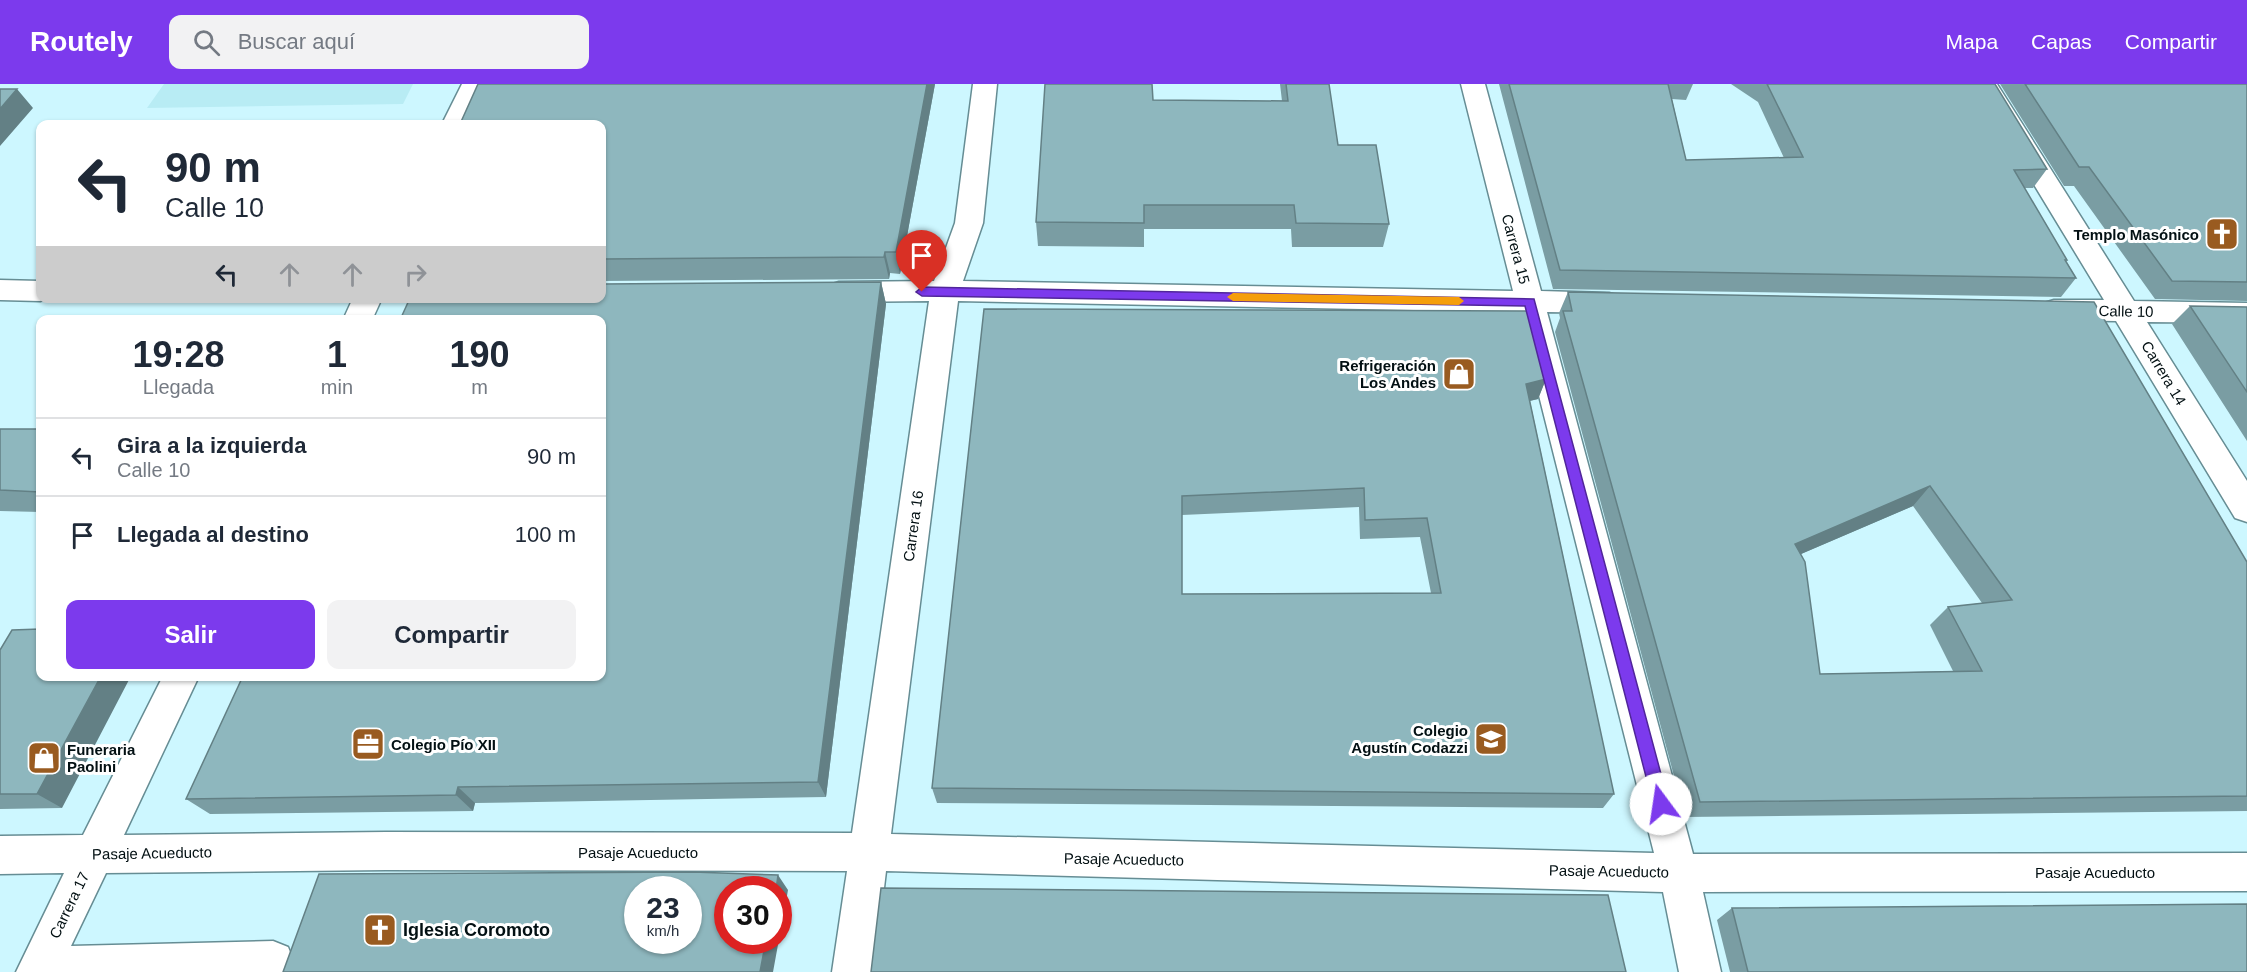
<!DOCTYPE html>
<html lang="es">
<head>
<meta charset="utf-8">
<style>
	body { margin:0; font-family:Helvetica,sans-serif; background:#f2f2f3; color:#1f2937; height:100vh; display:flex; flex-direction:column; font-size:22px; white-space:nowrap }
	* { box-sizing:border-box; margin:0 }
	p { font-size:20px; color:#747a83 }
	.icon { flex:none; width:33px; height:33px; fill:none; stroke:currentColor; stroke-width:2; stroke-linecap:round; stroke-linejoin:round }
	.map { position:relative; flex:1; overflow:hidden }
	.details { position:absolute; left:36px; top:231px; width:570px; height:366px; display:flex; flex-direction:column; background:#fff; border-radius:12px; box-shadow:0 2px 4px #0004 }
	.details>* { flex:none }
	.guide { position:absolute; left:36px; top:36px; width:570px; height:183px; border-radius:12px; box-shadow:0 2px 4px #0004; background:#fff; color:#1f2937; overflow:hidden }
	.speed { position:absolute; left:624px; top:792px; display:flex; gap:12px; font-size:30px; font-weight:700; text-align:center }
	.speed>* { display:grid; place-content:center; width:78px; height:78px; border-radius:50%; background:#fff; box-shadow:0 2px 4px #0004; line-height:1 }
	.speed small { font-size:15px; font-weight:400 }
	.speed .limit { border:9px solid #d22; background:#fff; color:#111 }
	.pin { position:absolute; display:grid; place-items:center; width:51px; height:51px; color:#fff; margin:-62px -26px; border-radius:50% 50% 50% 0; rotate:-45deg; box-shadow:0 0 6px #0007 }
	.pin .icon { rotate:45deg }
	.me { position:absolute; width:66px; margin:-33px; rotate:346deg; stroke-linejoin:round; filter:drop-shadow(0 0 4px #0008) }
	.turn { display:flex; align-items:center; gap:21px; height:126px; padding:0 30px; font-size:27px }
	.turn .icon { width:78px; height:78px; stroke-width:2.5 }
	.turn b { display:block; font-size:42px; line-height:51px }
	.lanes { display:flex; align-items:center; height:57px; padding:0 30px; background:#0003; justify-content:center; gap:30px; direction:ltr }
	.lanes .off { opacity:.35 }
	.eta { display:flex; justify-content:space-evenly; align-items:center; height:102px; text-align:center }
	.eta b { font-size:36px; font-weight:700; line-height:42px }
	.action { display:flex; gap:12px; margin-top:auto; padding:12px 30px }
	.action a { flex:1; height:69px; border-radius:12px; background:#7c3aed; color:#fff; font-size:24px; font-weight:700; line-height:69px; text-align:center }
	.action a+a { background:#f2f2f3; color:#1f2937 }
	ul { padding:0; list-style:none }
	li { display:flex; align-items:center; gap:18px; height:78px; padding:0 30px; border-top:2px solid #e0e1e3 }
	li div { flex:1 }
	li b { display:block; font-size:22px }
	li em { font-style:normal }
	header { display:flex; align-items:center; gap:36px; box-sizing:border-box; height:84px; padding:0 30px; background:#7c3aed; color:#fff }
	header strong { font-size:28px }
	nav { display:flex; gap:33px; margin-inline-start:auto; font-size:21px }
	.search { width:420px; height:54px; background:#f2f2f3; display:flex; align-items:center; gap:15px; box-sizing:border-box; padding:0 21px; border-radius:12px; color:#747a83; font-size:22px }
	.map>svg:first-child { display:block }
	.built { fill:#b8ecf4 }
	.lines { fill:none; stroke-linecap:round; stroke-linejoin:round }
	.minor-casing { stroke:#668d94; stroke-width:3 }
	.minor { fill:#fff; fill-rule:evenodd }
	.wall { fill:#7a9da3; fill-rule:evenodd }
	.shaded-wall { fill:#638085 }
	.building { fill:#8eb7be; stroke:#638085; stroke-width:1.5; fill-rule:evenodd }
	.route { fill:#7c3aed; stroke:#51269a; stroke-width:1.5 }
	.slow { fill:#f59e0b }
	.labels { text-anchor:middle; dominant-baseline:central; stroke-width:6; stroke-linejoin:round; paint-order:stroke }
	.poi-label { font-size:15px; font-weight:bold; fill:#031013; stroke:#fff; text-anchor:end }
	.street-label { font-size:15px; fill:#031013; stroke:#fff }
	.near-poi-label { font-size:18px; font-weight:bold; fill:#031013; stroke:#fff; text-anchor:start }
</style>
</head>
<body>
<header>
<strong>Routely</strong>
<div class="search"><svg class="icon" aria-label="search" viewBox="0 0 24 24"><circle cx="10" cy="10" r="6"/><path d="M15 15l6 6"/></svg>Buscar aquí</div>
<nav><a>Mapa</a><a>Capas</a><a>Compartir</a></nav>
</header>
<div class="map">
<svg width="2247" height="888" viewBox="0 0 2247 888">
	<rect width="100%" height="100%" fill="#cdf7ff"/>
	<path class="built" d="M164,0H413L403,20L147,24Z"/>
	<g class="lines">
		<g class="minor-casing">
			<path id="minor" d="M462,0H486L466,40H442Z
				M973,0H997L983,139L963,197L1513,207L1461,0H1485L1541,207L1609,209L1619,212L1623,219L1619,226L1609,229L1547,228L1693,770L2247,769V807L1703,808L1721,888H1679L1663,808L886,787L874,888H832L847,787L386,786L106,789L71,862L273,857L288,863L294,878L289,888H16L64,789L0,790V752L83,751L163,592H199L124,751L386,748L852,749L929,217L839,218L829,215L825,208L829,201L839,198L934,197L955,139ZM958,217L1518,228L1654,769L891,750Z
				M1973,0H1997L2134,217L2247,219V239L2147,238L2247,397V438L2235,434L2116,237L2054,236L2044,233L2040,226L2044,219L2054,216H2104Z
				M0,196L40,197V214H49L40,217L0,216Z
				M353,214H382L372,236H343Z"/>
		</g>
		<use href="#minor" class="minor"/>
	</g>
	<path class="wall" d="M478,0H935L900,190L890,189L889,195L602,197V40Z
		M1280,0H1329L1338,61L1389,140L1383,163H1292L1291,145H1144V163L1038,162L1036,138L1153,16L1282,17Z
		M1499,0H1693L1686,16L1672,15L1686,76L1784,74L1758,18L1731,0H1994L2047,85L2033,104H2024L2067,176L2066,177L2076,194L2061,213L1553,205Z
		M2000,0H2247V217L2155,215L2074,102H2064Z
		M881,198L886,220L826,713L475,719L473,727L210,730L186,715Z
		M1568,208L2247,478V727L1685,733L1555,248L1560,234L1559,229ZM1913,422L1982,519L1948,523L1930,541L1953,587L1820,590L1801,470Z
		M2190,222L2247,223V357L2172,240Z
		M984,225L1546,295L1538,315L1530,317L1614,710L1603,724L937,719L932,704ZM1359,423L1360,455L1420,453L1431,509L1182,510V431Z
		M0,345H40V428L0,427Z
		M0,566L62,724L0,725Z
		M1732,824L2247,888H1730L1717,836Z"/>
	<path class="shaded-wall" d="M927,0H935L900,190L896,168Z
		M17,5L33,24L0,62V25Z
		M885,168L890,189L889,195L884,173Z
		M881,198L886,220L826,713L818,698Z
		M1546,295L1538,315L1519,319L1526,300Z
		M1930,402L1913,422L1780,479L1795,460Z
		M101,592H131L62,724L37,710Z
		M458,703L475,719L473,727L456,711Z
		M778,791L788,806L773,888H760L766,856H778V806H776Z"/>
	<path class="building" d="M478,0H927L896,168H885L884,173L602,175V40H460Z
		M1045,0H1152L1153,16L1288,17L1286,0H1329L1338,61H1376L1389,140L1296,139L1294,121H1144V139L1036,138Z
		M1509,0H1668L1686,76L1803,73L1767,0H1995L2047,85L2014,86L2067,176H2065L2076,194L1560,186Z
		M2025,0H2247V198L2172,197L2089,83H2079Z
		M0,5H17L0,25Z
		M881,198L818,698L458,703L456,711L186,715L243,592H602V236H400L410,214H602V200Z
		M1568,208L2094,218L2247,478V712L1700,718L1563,227H1572ZM1930,402L2012,516L1948,523L1982,587L1820,590L1805,478L1795,460Z
		M2190,222L2247,223V308Z
		M984,225L1528,227L1546,295L1526,300L1614,710L932,704ZM1364,404L1365,436L1427,434L1441,509L1182,510V412Z
		M0,345H40V408L0,406Z
		M40,545V592H101L37,710H0V566L12,546Z
		M693,788L778,791L776,806H728V856H766L760,888H283L319,790ZM638,806H688V856H638Z
		M881,804L1608,811L1626,888H871Z
		M2247,820V888H1748L1732,824Z"/>
	<path class="route" d="M922,203L1534,215L1669,720L1667,726L1661,728L1655,726L1653,720L1525,222L922,212L916,208Z"/>
	<path class="slow" d="M1233,209L1459,213L1464,217L1459,221L1233,217L1227,213Z"/>
	<defs>
		<g id="church-square" transform="scale(1.725)"><rect x="-9" y="-9" width="18" height="18" rx="4" fill="#995b20" stroke="#fff"/><path d="M-1.2-6h2.4v3.5h3.3v2.4h-3.3V6h-2.4V-.1h-3.3v-2.4h3.3Z" fill="#fff"/></g>
		<g id="shop-square" transform="scale(1.725)"><rect x="-9" y="-9" width="18" height="18" rx="4" fill="#995b20" stroke="#fff"/><path d="M-5-2.5h2.3a2.7 3.5 0 0 1 5.4 0H5L5.5 6h-11ZM-1.5-2.5h3a1.5 2.3 0 0 0-3 0Z" fill="#fff"/></g>
		<g id="school-square" transform="scale(1.725)"><rect x="-9" y="-9" width="18" height="18" rx="4" fill="#995b20" stroke="#fff"/><path d="M0-5L7-2L0 1L-7-2ZM-4 1L0 2.5L4 1V4Q0 6-4 4Z" fill="#fff"/></g>
		<g id="office-square" transform="scale(1.725)"><rect x="-9" y="-9" width="18" height="18" rx="4" fill="#995b20" stroke="#fff"/><path d="M-6-3h4V-5.5h4V-3h4V5H-6ZM-1-4.5V-3h2v-1.5ZM-6 0V1H6V0Z" fill="#fff"/></g>
	</defs>
	<g fill-rule="evenodd">
		<use href="#church-square" x="2222" y="150"/>
		<use href="#shop-square" x="1459" y="290"/>
		<use href="#school-square" x="1491" y="655"/>
		<use href="#office-square" x="368" y="660"/>
		<use href="#shop-square" x="44" y="674"/>
		<use href="#church-square" x="380" y="846"/>
	</g>
	<g class="labels">
		<g class="poi-label">
			<text x="2199" y="150">Templo Masónico</text>
			<text x="1436" y="281">Refrigeración<tspan x="1436" dy="17">Los Andes</tspan></text>
			<text x="1468" y="646">Colegio<tspan x="1468" dy="17">Agustín Codazzi</tspan></text>
			<text x="391" y="660" text-anchor="start">Colegio Pío XII</text>
			<text x="67" y="665" text-anchor="start">Funeraria<tspan x="67" dy="17">Paolini</tspan></text>
		</g>
		<g class="street-label">
			<text transform="translate(1516 165) rotate(75)">Carrera 15</text>
			<text transform="translate(2126 227) rotate(1)">Calle 10</text>
			<text transform="translate(2164 289) rotate(59)">Carrera 14</text>
			<text transform="translate(913 442) rotate(-82)">Carrera 16</text>
			<text x="638" y="768">Pasaje Acueducto</text>
			<text transform="translate(152 769) rotate(-1)">Pasaje Acueducto</text>
			<text transform="translate(1124 775) rotate(1)">Pasaje Acueducto</text>
			<text transform="translate(1609 787) rotate(1)">Pasaje Acueducto</text>
			<text x="2095" y="788">Pasaje Acueducto</text>
			<text transform="translate(69 821) rotate(-64)">Carrera 17</text>
		</g>
		<g class="near-poi-label">
			<text x="403" y="846">Iglesia Coromoto</text>
		</g>
	</g>
</svg>
<div class="speed"><div>23<small>km/h</small></div><div class="limit">30</div></div>
<div class="pin" style="left:922px;top:208px;background:#d93025"><svg class="icon" aria-label="arrive" viewBox="0 0 24 24"><path d="M6 21V4h12l-3 4 3 4H6"/></svg></div>
<svg class="me" style="left:1661px;top:720px" viewBox="-20 -20 40 40"><circle r="19" fill="#fff"/><path d="M0-13L10 11 0 6-10 11z" fill="#7c3aed"/></svg>
<div class="guide">
<div class="turn"><svg class="icon" aria-label="left" viewBox="0 0 24 24"><path d="M17 20v-9H6M10 6l-5 5 5 5"/></svg><div><b>90 m</b>Calle 10</div></div>
<div class="lanes"><svg class="icon" aria-label="left" viewBox="0 0 24 24"><path d="M17 20v-9H6M10 6l-5 5 5 5"/></svg><svg class="icon off" aria-label="ahead" viewBox="0 0 24 24"><path d="M12 20V5M6 11l6-6 6 6"/></svg><svg class="icon off" aria-label="ahead" viewBox="0 0 24 24"><path d="M12 20V5M6 11l6-6 6 6"/></svg><svg class="icon off" aria-label="right" viewBox="0 0 24 24"><path d="M7 20v-9h11M14 6l5 5-5 5"/></svg></div>
</div>
<section class="details">
<div class="eta">
<div><b>19:28</b><p>Llegada</p></div>
<div><b>1</b><p>min</p></div>
<div><b>190</b><p>m</p></div>
</div>
<ul>
<li><svg class="icon" aria-label="left" viewBox="0 0 24 24"><path d="M17 20v-9H6M10 6l-5 5 5 5"/></svg><div><b>Gira a la izquierda</b><p>Calle 10</p></div><em>90 m</em></li>
<li><svg class="icon" aria-label="arrive" viewBox="0 0 24 24"><path d="M6 21V4h12l-3 4 3 4H6"/></svg><div><b>Llegada al destino</b></div><em>100 m</em></li>
</ul>
<div class="action"><a>Salir</a><a>Compartir</a></div>
</section>
</div>
</body>
</html>
